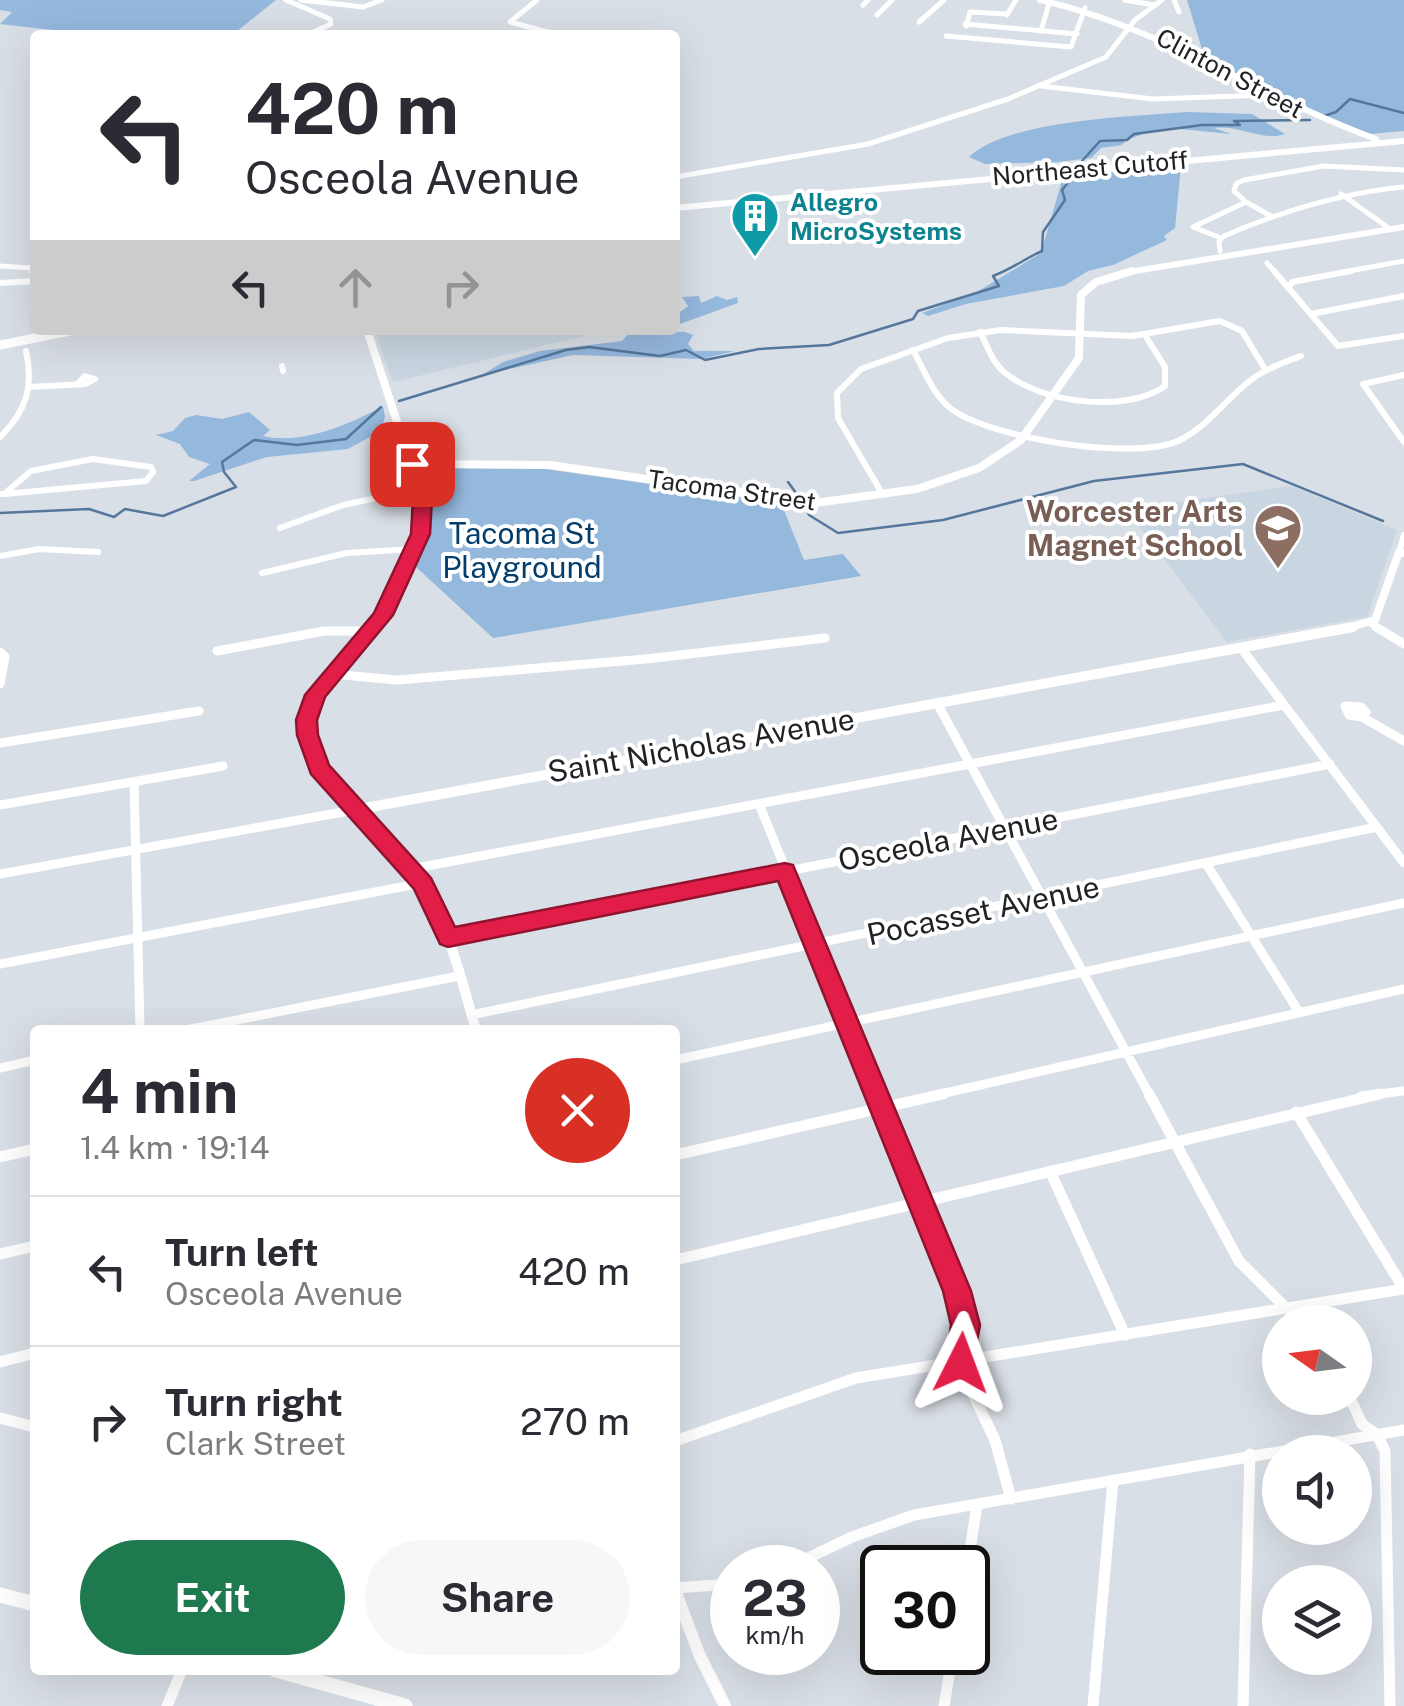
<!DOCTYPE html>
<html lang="en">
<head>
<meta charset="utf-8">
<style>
	body { margin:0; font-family:"Public Sans",sans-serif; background:#f7f7f7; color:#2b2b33; height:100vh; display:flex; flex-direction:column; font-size:38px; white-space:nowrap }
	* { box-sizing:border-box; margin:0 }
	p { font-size:32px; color:#7c7c81 }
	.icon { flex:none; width:55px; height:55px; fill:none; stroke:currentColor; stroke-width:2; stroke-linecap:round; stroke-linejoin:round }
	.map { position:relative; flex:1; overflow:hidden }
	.side { position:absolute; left:30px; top:1025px; width:650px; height:650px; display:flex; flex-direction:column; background:#fff; border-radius:10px; box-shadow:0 10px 40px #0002 }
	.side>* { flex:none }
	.hud { position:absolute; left:30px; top:30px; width:650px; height:305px; border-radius:10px; box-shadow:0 10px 40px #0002; background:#fff; color:#2b2b33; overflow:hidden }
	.needle { width:65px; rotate:284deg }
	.controls { position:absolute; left:1262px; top:1305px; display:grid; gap:20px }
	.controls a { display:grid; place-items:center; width:110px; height:110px; border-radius:50%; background:#fff; box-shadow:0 10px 40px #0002; font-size:50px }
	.speed { position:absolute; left:710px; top:1545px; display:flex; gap:20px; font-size:50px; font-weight:700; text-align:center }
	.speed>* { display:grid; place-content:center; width:130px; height:130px; border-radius:50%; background:#fff; box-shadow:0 10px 40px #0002; line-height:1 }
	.speed small { font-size:25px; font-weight:400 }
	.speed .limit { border:5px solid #111; border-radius:15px; background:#fff; color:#111 }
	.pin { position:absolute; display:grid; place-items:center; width:85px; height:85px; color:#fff; margin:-42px; border-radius:20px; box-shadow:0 5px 15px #0006 }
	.me { position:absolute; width:110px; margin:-55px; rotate:3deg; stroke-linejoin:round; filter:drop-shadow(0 0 8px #0008) }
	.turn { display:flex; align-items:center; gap:35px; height:210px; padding:0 50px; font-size:45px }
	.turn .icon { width:130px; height:130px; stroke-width:2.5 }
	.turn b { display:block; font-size:70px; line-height:85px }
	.lanes { display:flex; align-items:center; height:95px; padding:0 50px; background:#0003; justify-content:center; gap:50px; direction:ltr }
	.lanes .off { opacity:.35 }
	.round { display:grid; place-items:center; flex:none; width:105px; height:105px; border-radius:52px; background:#f7f7f7 }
	.overview { display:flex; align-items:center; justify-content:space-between; height:170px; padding:0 50px }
	h1 { font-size:60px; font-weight:700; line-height:75px }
	.cta { display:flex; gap:20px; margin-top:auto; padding:20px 50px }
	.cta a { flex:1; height:115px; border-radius:60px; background:#1e794e; color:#fff; font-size:40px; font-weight:700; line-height:115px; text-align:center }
	.cta a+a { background:#f7f7f7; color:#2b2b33 }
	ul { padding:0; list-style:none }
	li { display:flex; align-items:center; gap:30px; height:150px; padding:0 50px; border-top:2px solid #e1e1e2 }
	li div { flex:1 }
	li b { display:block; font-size:38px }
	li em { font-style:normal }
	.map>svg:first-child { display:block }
	.built { fill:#c9d5e1 }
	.green { fill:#95b8dd }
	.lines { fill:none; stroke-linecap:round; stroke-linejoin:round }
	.stream { stroke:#56779c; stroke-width:2.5 }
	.minor-far3 { stroke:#fff; stroke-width:5 }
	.minor-far2 { stroke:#fff; stroke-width:6 }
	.minor-far1 { stroke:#fff; stroke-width:9 }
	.minor { stroke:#fff; stroke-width:11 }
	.tertiary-far3 { stroke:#fff; stroke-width:6 }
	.tertiary-far2 { stroke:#fff; stroke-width:8 }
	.tertiary-far1 { stroke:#fff; stroke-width:10 }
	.tertiary { stroke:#fff; stroke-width:12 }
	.secondary-far2 { stroke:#fff; stroke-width:6 }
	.secondary-far1 { stroke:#fff; stroke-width:9 }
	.secondary { stroke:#fff; stroke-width:15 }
	.route { fill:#e11d48; stroke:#92132f; stroke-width:2.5 }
	.labels { text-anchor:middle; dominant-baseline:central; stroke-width:8; stroke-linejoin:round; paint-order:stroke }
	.far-street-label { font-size:25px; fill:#202225; stroke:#fff }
	.far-culture-label { font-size:25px; font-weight:bold; fill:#0d838f; stroke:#fff; text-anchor:start }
	.education-label { font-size:30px; font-weight:bold; fill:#785e54; stroke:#fff; text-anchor:end }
	.park-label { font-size:30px; fill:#023d6c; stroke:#fff }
	.street-label { font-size:30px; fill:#202225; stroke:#fff }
</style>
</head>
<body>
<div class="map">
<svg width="1404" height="1706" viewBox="0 0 1404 1706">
	<rect width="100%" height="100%" fill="#d9dfe6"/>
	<path class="built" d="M375,330H608L393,382Z
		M1292,486L1397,530L1367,617L1227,642L1126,509Z"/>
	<path class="green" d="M0,0H276L232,35H97L0,24L12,12L0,10Z
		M1187,0H1404V131L1369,134L1326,120L1205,59Z
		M1188,112L1252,114L1285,134C1264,142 1237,124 1214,128L1231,134L1180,129L1149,132L1126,140L1122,145L1101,148L1091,158L1058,162L985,164L969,157C1007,120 1135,116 1188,112Z
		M1181,166L1175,228L1164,236L1167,240L1113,265L1088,271L1064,286L966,304L928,316L922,313L977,292L1041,253L1063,177Z
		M699,296L701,303L717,296L727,300L737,297L738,303L680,324L676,315L688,306L682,297Z
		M632,330L685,332L693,335L688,344L694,351H735L702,359L573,355L482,375L503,362L540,351L622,341Z
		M383,406L385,417L381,431L348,449L267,457L194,481H189L210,464L189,457L180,444L156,435L173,431L185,418L196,415L222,419L249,412L270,430L263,436C302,445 351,424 383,406Z
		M531,467L781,503L804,560L843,554L861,576L493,638L416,567L431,517L422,471L427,468Z"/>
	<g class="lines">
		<path class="stream" d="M1324,116L1336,112L1350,99L1404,113
			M1082,161L1100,141L1127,140L1134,134L1202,125H1240L1234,121L1310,120
			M399,401L566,350L589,347L660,356L686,350L705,360L759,349L829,345L913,319L918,311L999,286L993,276C1012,269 1024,259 1042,251L1043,232L1065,200L1062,190L1075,174
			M788,482L799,497
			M806,507L809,515L838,533L943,520L1094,481L1243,464L1383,521
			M0,513L89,509L114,517L125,509L163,516L236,487L224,472L222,462L254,440L297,445L346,439L381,407"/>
		<path class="minor-far3" d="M286,0L330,19L331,24L307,35
			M301,0L363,7L382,0
			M537,0L510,22L559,35
			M1125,0L1154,5
			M1174,0L1179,12
			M863,5L868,0
			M877,15L892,0
			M1007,15L1016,0
			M919,22L944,0
			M965,24L1077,34
			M966,26L970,12L1007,14
			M1041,31L1050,0
			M946,36L1071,47L1085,8
			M1041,86L1153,99L1267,95
			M675,177L868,144L1008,99L1106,57L1135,20L1162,0
			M1341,194L1390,229
			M1246,202L1271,216
			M1221,238L1193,227L1246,202L1234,191L1236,184L1244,180L1324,166L1404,170
			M1220,251L1219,241L1224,236C1282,211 1341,193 1404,187
			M1267,263L1276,273
			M0,266L31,268L33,273
			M1338,273L1404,261"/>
		<path class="minor-far2" d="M32,271L35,279
			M1274,271L1338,346L1404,336
			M0,283L35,281
			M1289,288L1292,282L1351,271
			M1311,314L1404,296
			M980,332C987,345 992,362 1004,372C1040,403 1126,414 1165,386V367L1145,335
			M913,350C924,370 933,394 950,408C988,438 1138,463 1182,439C1208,425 1224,402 1246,384C1262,370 1282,363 1301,356
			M282,366L283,371
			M1404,375L1363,384L1404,442
			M30,387L85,384L95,379L85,376L79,382
			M0,437C26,412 34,387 26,351
			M93,459L151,467L153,472L146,481L4,494L31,471Z
			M0,494H4
			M883,495L838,418L837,393L861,369L948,338L1001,330L1132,336L1220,321L1242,331L1265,369
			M280,528L343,505L419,489
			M1399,552L1404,535
			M0,556L39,549L98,552
			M262,573L347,553L415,549
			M1371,624L1381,630"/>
		<path class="minor-far1" d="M1376,627L1404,644
			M1241,648L1404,863
			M217,651L324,631H371
			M0,652L5,657L0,684
			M331,674L397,680L646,659L825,638
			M937,703L1150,1096
			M1345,706L1361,707L1366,712L1362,717L1349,715Z
			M1362,717L1404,741
			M0,743L199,711
			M134,782L140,1030
			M759,804L878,1096
			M0,805L223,766
			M1207,865L1299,1012
			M411,869L1284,705
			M0,874L354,810
			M448,938L1330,764
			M0,964L422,883
			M471,1015L1377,827
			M186,1030L459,976
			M675,1060L1404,903
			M0,1068L35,1060
			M932,1096L1404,989
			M1361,1096L1404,1091"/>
		<path class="minor" d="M877,1094L957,1291L965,1325L960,1367L995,1440L1011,1499
			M1149,1094L1239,1261L1300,1322
			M1296,1112L1404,1289
			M675,1155L943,1094
			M0,1157L35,1149
			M1050,1171L1125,1335
			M0,1254L35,1246
			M675,1260L1380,1094
			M0,1362L35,1353
			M1350,1398L1362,1424L1377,1435L1385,1451L1390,1706
			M0,1418L35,1427
			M675,1441L856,1378L1404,1289
			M787,1568L852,1537L914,1515L1404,1430
			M967,1568L977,1505
			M675,1588L732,1584
			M167,1706L182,1670
			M944,1706L953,1652
			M1093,1706L1113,1480
			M1243,1706L1250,1454"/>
		<path class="tertiary-far3" d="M1123,273L1404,227"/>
		<path class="tertiary-far2" d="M367,330L422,498L420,533L408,569L372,630
			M412,464L550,465L815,503L917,489L979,468L1021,440L1079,358L1081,295L1096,282L1132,271
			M1340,630L1375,620L1399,552L1404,553"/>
		<path class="tertiary-far1" d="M374,627C356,649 332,666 318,691C272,769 382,825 419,879C449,924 461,979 476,1030
			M354,810L1353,627"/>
		<path class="tertiary" d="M675,1590L699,1654L725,1706"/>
		<path class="secondary-far2" d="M1040,0C1160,27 1261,97 1376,139
			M675,208L1404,141"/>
		<path class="secondary-far1" d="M0,345L75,330"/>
		<path class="secondary" d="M0,1595L35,1604
			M276,1670L405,1706"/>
	</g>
	<path class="route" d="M412,458L421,464L432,498L430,534L393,615L325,697L317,720L318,735L329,765L431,878L455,927L785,863L793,865L971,1291L980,1325L971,1373L961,1377L950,1373L946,1363L951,1325L943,1291L778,881L448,947L440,944L414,889L311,774L297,735L296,720L305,695L374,613L411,534L413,498L403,464Z"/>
	<defs>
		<g id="building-pin" transform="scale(2.5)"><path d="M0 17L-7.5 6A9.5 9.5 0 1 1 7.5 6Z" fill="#0f9aa8" stroke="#fff"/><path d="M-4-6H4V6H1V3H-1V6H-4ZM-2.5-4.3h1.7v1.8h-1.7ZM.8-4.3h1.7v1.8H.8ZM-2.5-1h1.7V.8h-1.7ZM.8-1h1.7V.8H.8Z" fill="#fff"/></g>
		<g id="school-pin" transform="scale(2.5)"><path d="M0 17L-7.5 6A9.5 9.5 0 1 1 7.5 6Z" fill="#8d6e63" stroke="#fff"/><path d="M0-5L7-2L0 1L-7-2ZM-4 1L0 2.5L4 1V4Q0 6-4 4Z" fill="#fff"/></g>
	</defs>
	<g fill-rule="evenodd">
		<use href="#building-pin" x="755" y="216"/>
		<use href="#school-pin" x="1278" y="528"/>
	</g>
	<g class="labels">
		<g class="far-street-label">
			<text transform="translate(1230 73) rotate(28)">Clinton Street</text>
			<text transform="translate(1090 168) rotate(-5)">Northeast Cutoff</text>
			<text transform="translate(732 490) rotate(8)">Tacoma Street</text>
		</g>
		<g class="far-culture-label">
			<text x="790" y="202">Allegro<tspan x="790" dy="29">MicroSystems</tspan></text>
		</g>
		<g class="education-label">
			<text x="1243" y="511">Worcester Arts<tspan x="1243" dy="34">Magnet School</tspan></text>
		</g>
		<g class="park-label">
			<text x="522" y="533">Tacoma St<tspan x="522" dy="34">Playground</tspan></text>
		</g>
		<g class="street-label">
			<text transform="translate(701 745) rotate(-10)">Saint Nicholas Avenue</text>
			<text transform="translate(948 839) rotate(-11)">Osceola Avenue</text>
			<text transform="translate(983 910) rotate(-12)">Pocasset Avenue</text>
		</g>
	</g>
</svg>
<div class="controls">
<a><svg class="needle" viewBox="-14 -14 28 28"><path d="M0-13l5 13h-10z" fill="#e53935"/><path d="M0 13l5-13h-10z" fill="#7c7c81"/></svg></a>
<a><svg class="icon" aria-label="sound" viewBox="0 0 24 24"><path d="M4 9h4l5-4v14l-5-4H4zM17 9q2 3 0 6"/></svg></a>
<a><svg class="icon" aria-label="layers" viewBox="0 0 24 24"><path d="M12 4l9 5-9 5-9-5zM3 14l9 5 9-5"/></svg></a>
</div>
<div class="speed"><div>23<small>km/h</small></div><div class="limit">30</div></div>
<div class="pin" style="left:412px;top:464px;background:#d93025"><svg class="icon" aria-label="arrive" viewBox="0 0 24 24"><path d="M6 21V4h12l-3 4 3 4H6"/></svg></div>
<svg class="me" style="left:961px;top:1363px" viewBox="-20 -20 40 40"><path d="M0-17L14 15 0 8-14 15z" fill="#e11d48" stroke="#fff" stroke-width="4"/></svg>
<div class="hud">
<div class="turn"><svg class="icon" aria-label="left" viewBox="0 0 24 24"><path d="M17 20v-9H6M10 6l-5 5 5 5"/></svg><div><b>420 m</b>Osceola Avenue</div></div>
<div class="lanes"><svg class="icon" aria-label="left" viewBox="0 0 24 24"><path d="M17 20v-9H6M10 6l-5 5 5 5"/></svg><svg class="icon off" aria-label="ahead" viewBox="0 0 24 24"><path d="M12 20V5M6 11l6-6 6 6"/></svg><svg class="icon off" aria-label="right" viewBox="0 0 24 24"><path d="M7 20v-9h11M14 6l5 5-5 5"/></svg></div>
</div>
<section class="side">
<div class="overview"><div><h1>4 min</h1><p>1.4 km · 19:14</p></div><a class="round" style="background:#d93025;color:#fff"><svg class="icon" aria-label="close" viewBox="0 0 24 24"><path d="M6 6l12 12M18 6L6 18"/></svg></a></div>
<ul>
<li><svg class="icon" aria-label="left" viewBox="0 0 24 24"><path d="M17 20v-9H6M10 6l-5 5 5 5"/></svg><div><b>Turn left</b><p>Osceola Avenue</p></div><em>420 m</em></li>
<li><svg class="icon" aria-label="right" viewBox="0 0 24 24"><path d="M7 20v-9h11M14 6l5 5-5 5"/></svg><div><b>Turn right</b><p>Clark Street</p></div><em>270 m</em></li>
</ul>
<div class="cta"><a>Exit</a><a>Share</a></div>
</section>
</div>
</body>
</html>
